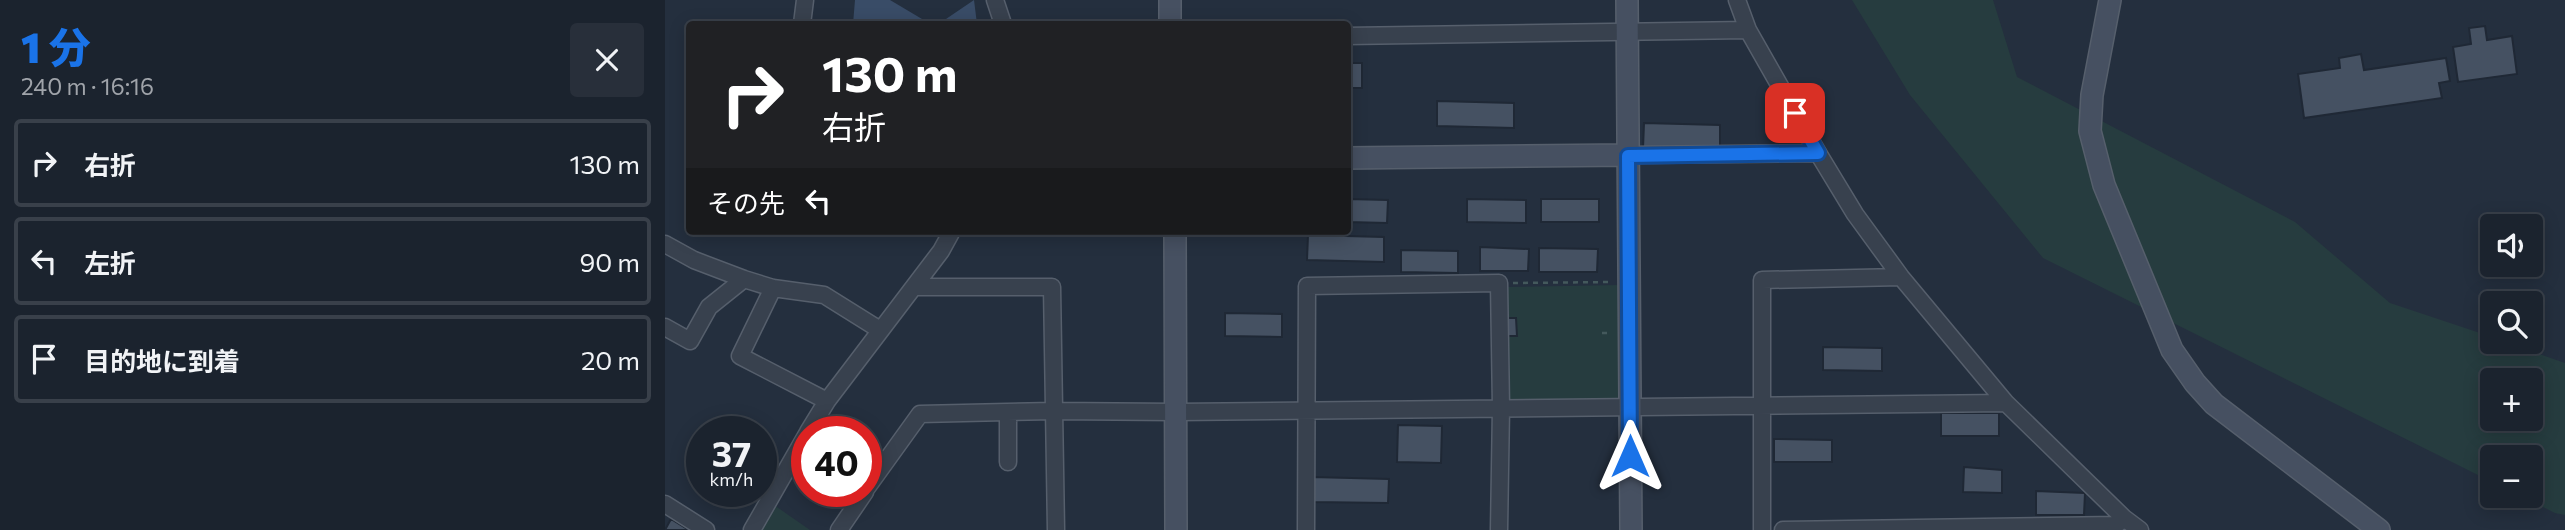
<!DOCTYPE html>
<html lang="ja">
<head>
<meta charset="utf-8">
<style>
	body { margin:0; font-family:Commissioner,"Noto Sans JP",sans-serif; background:#282f3a; color:#f1f3f6; height:100vh; display:flex; flex-direction:column; font-size:26px; white-space:nowrap }
	* { box-sizing:border-box; margin:0 }
	p { font-size:23px; color:#a0a4aa }
	.icon { flex:none; width:38px; height:38px; fill:none; stroke:currentColor; stroke-width:2; stroke-linecap:round; stroke-linejoin:round }
	.map { position:relative; flex:1; overflow:hidden }
	.details { display:flex; flex-direction:column; background:#1b232e; width:665px }
	.details>* { flex:none }
	.banner { position:absolute; left:21px; top:21px; width:665px; height:214px; border-radius:7px; box-shadow:0 4px 18px #0003,0 0 0 2px #39404a; background:#202124; color:#fff; overflow:hidden }
	.buttons { position:absolute; left:1815px; top:214px; display:grid; gap:14px }
	.buttons a { display:grid; place-items:center; width:63px; height:63px; border-radius:7px; background:#1b232e; box-shadow:0 4px 18px #0003,0 0 0 2px #39404a; font-size:35px }
	.speed { position:absolute; left:21px; top:416px; display:flex; gap:14px; font-size:35px; font-weight:700; text-align:center }
	.speed>* { display:grid; place-content:center; width:91px; height:91px; border-radius:50%; background:#1b232e; box-shadow:0 4px 18px #0003,0 0 0 2px #39404a; line-height:1 }
	.speed small { font-size:18px; font-weight:400 }
	.speed .limit { border:10px solid #d22; background:#fff; color:#111 }
	.pin { position:absolute; display:grid; place-items:center; width:60px; height:60px; color:#fff; margin:-30px; border-radius:14px; box-shadow:0 4px 10px #0006 }
	.me { position:absolute; width:77px; margin:-38px; rotate:0deg; stroke-linejoin:round; filter:drop-shadow(0 0 5px #0008) }
	.turn { display:flex; align-items:center; gap:24px; height:147px; padding:0 21px; font-size:32px }
	.turn .icon { width:91px; height:91px; stroke-width:2.5 }
	.turn b { display:block; font-size:49px; line-height:60px }
	.then { display:flex; align-items:center; height:66px; padding:0 21px; background:#0003; gap:14px; font-size:26px }
	.round { display:grid; place-items:center; flex:none; width:74px; height:74px; border-radius:7px; background:#282f3a }
	.head { display:flex; align-items:center; justify-content:space-between; height:119px; padding:0 21px }
	h1 { font-size:42px; font-weight:800; line-height:52px; color:#1a73e8 }
	ul { padding:0; list-style:none }
	li { display:flex; align-items:center; gap:21px; height:88px; margin:0 14px 10px; padding:0 7px; border:4px solid #39404a; border-radius:7px }
	li div { flex:1 }
	li b { display:block; font-size:26px }
	li em { font-style:normal }
	main { display:flex; flex:1; min-height:0 }
	.map>svg:first-child { display:block }
	.green { fill:#263c3f; fill-rule:evenodd }
	.water { fill:#394c67 }
	.building { fill:#455162; stroke:#1f2835; stroke-width:2 }
	.lines { fill:none; stroke-linecap:round; stroke-linejoin:round }
	.street-casing { stroke:#565f6c; stroke-width:19 }
	.secondary-casing { stroke:#565f6c; stroke-width:24 }
	.path { stroke:#44595c; stroke-width:2.5; stroke-dasharray:5 5; stroke-linecap:butt }
	.street { stroke:#38414e; stroke-width:16 }
	.secondary { stroke:#465061; stroke-width:21 }
	.route-casing { stroke:#114b97; stroke-width:18 }
	.route { stroke:#1a73e8; stroke-width:12 }
</style>
</head>
<body>
<main>
<section class="details">
<div class="head"><div><h1>1 分</h1><p>240 m · 16:16</p></div><a class="round"><svg class="icon" aria-label="close" viewBox="0 0 24 24"><path d="M6 6l12 12M18 6L6 18"/></svg></a></div>
<ul>
<li><svg class="icon" aria-label="right" viewBox="0 0 24 24"><path d="M7 20v-9h11M14 6l5 5-5 5"/></svg><div><b>右折</b></div><em>130 m</em></li>
<li><svg class="icon" aria-label="left" viewBox="0 0 24 24"><path d="M17 20v-9H6M10 6l-5 5 5 5"/></svg><div><b>左折</b></div><em>90 m</em></li>
<li><svg class="icon" aria-label="arrive" viewBox="0 0 24 24"><path d="M6 21V4h12l-3 4 3 4H6"/></svg><div><b>目的地に到着</b></div><em>20 m</em></li>
</ul>
</section>
<div class="map">
<svg width="1900" height="530" viewBox="0 0 1900 530">
	<rect width="100%" height="100%" fill="#242f3e"/>
	<path class="green" d="M1187,0H1328L1352,77L1630,222L1725,303L1827,337V341H1838L1900,363V515L1890,513L1854,495H1866V457H1827V482L1378,258L1245,95ZM1827,380H1866V418H1827Z
		M954,285L957,399L844,401L840,287Z
		M109,505L145,530H96L95,528Z"/>
	<path class="water" d="M190,0H225L257,19L271,22L281,19L309,0L312,24H188Z"/>
	<path class="building" d="M1820,26L1822,40L1847,36L1852,74L1793,82L1788,47L1806,44L1804,28Z
		M1696,54L1699,70L1781,58L1785,81L1774,83L1777,98L1639,118L1633,74L1675,68L1674,58Z
		M682,63H697V88H682Z
		M772,101L849,103V128L772,126Z
		M979,123L1055,125V150L978,148Z
		M682,199L723,200L722,223L682,222Z
		M802,199L861,200V223L802,222Z
		M876,199H934V222H876Z
		M643,235L719,237V262L642,260Z
		M815,247L864,249L863,271H815Z
		M874,248L933,249L932,272H874Z
		M736,250L793,251V273L736,272Z
		M560,313L617,314V337L560,336Z
		M841,318H851L852,336H842Z
		M1158,347L1217,348V371L1158,370Z
		M1276,413H1334V436H1276Z
		M733,425L777,426L776,463L732,462Z
		M1109,439L1167,440V462H1109Z
		M1299,467L1337,470V493L1298,492Z
		M647,477L724,479L723,503L647,502Z
		M1371,491L1420,493L1419,515H1371Z
		M6,519L24,530H0Z"/>
	<g class="lines">
		<g class="street-casing">
			<path id="street" d="M330,0L338,24
				M1072,0L1083,30L1153,153L1190,214L1236,277L1341,403L1459,518L1475,530
				M137,24L140,0
				M682,36L1083,30
				M963,155L1153,153
				M0,244L29,260L79,279L108,288L159,295L215,330
				M249,287H387L391,530
				M108,288L75,356L162,401
				M0,327L25,341L44,307L79,279
				M143,432L162,401L276,251L287,231
				M343,462V412
				M201,489L255,414L388,411L512,412L1341,403
				M0,504L41,530
				M87,530L142,434
				M174,530L200,492
				M641,530L642,286L834,283L836,408L834,530
				M1097,530V280L1236,277
				M1118,530L1451,525L1459,518"/>
		</g>
		<g class="secondary-casing">
			<path id="secondary" d="M505,0V24
				M962,0L966,530
				M1445,0L1427,95L1425,131L1439,185L1507,350L1530,383L1549,404L1714,530
				M682,158L963,155
				M510,231L511,530"/>
		</g>
		<path class="path" d="M848,283L946,282
			M937,333H947"/>
		<use href="#street" class="street"/>
		<use href="#secondary" class="secondary"/>
	</g>
	<g class="lines">
		<g class="route-casing">
			<path id="route" d="M965,456L963,156L1153,153L1130,113"/>
		</g>
		<use href="#route" class="route"/>
	</g>
</svg>
<div class="buttons">
<a><svg class="icon" aria-label="sound" viewBox="0 0 24 24"><path d="M4 9h4l5-4v14l-5-4H4zM17 9q2 3 0 6"/></svg></a>
<a><svg class="icon" aria-label="search" viewBox="0 0 24 24"><circle cx="10" cy="10" r="6"/><path d="M15 15l6 6"/></svg></a>
<a>+</a>
<a>−</a>
</div>
<div class="speed"><div>37<small>km/h</small></div><div class="limit">40</div></div>
<div class="pin" style="left:1130px;top:113px;background:#d93025"><svg class="icon" aria-label="arrive" viewBox="0 0 24 24"><path d="M6 21V4h12l-3 4 3 4H6"/></svg></div>
<svg class="me" style="left:965px;top:456px" viewBox="-20 -20 40 40"><path d="M0-17L14 15 0 8-14 15z" fill="#1a73e8" stroke="#fff" stroke-width="4"/></svg>
<div class="banner">
<div class="turn"><svg class="icon" aria-label="right" viewBox="0 0 24 24"><path d="M7 20v-9h11M14 6l5 5-5 5"/></svg><div><b>130 m</b>右折</div></div>
<div class="then">その先<svg class="icon" aria-label="left" viewBox="0 0 24 24"><path d="M17 20v-9H6M10 6l-5 5 5 5"/></svg></div>
</div>
</div>
</main>
</body>
</html>
